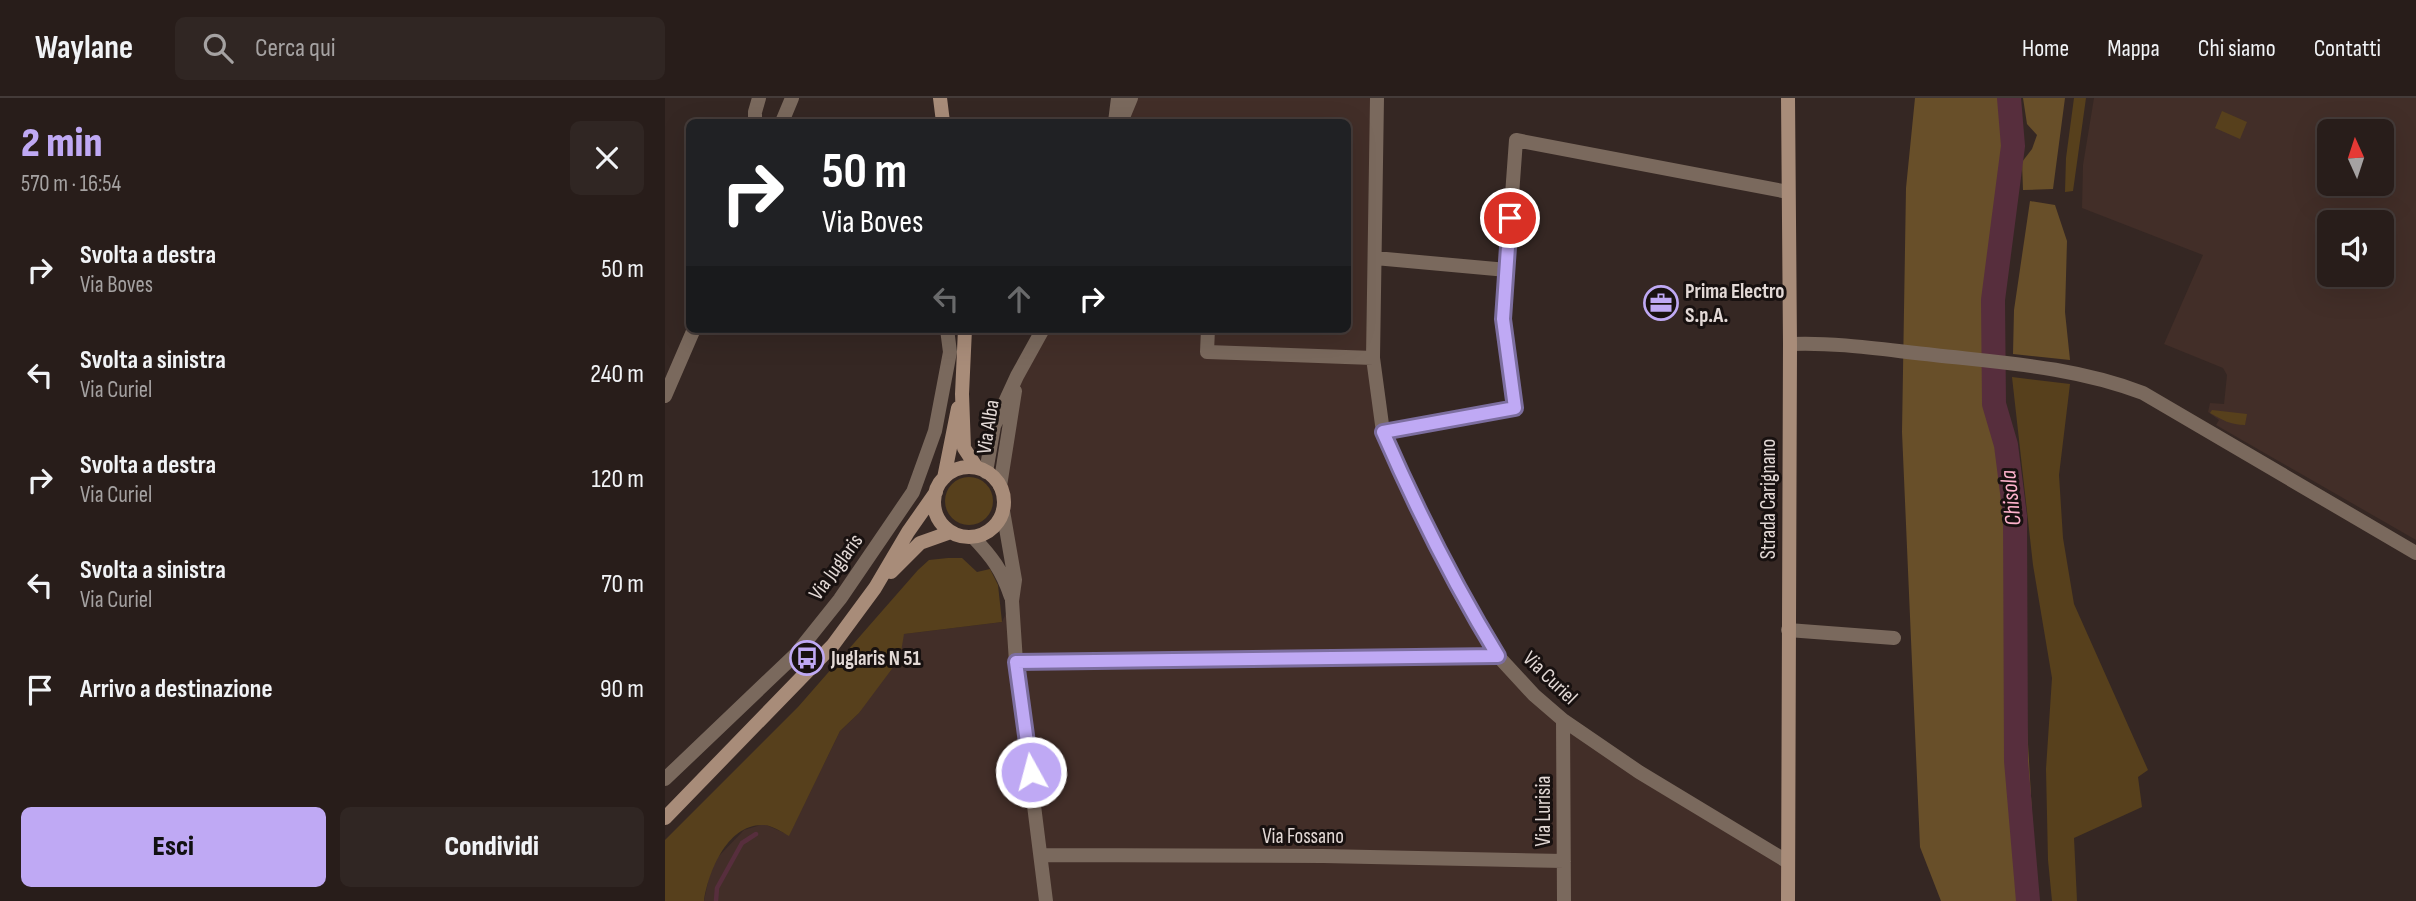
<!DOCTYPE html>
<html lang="it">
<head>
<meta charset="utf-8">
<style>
	body { margin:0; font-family:"Sofia Sans Condensed",sans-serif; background:#302623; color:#f1f3f6; height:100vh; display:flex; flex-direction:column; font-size:26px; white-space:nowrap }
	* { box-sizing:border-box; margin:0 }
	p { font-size:23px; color:#a5a2a2 }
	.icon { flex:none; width:38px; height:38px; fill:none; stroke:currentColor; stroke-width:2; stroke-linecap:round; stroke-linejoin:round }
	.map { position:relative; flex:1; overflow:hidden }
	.panel { display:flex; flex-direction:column; background:#281d1a; width:665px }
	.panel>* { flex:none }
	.banner { position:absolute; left:21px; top:21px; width:665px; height:214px; border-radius:10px; box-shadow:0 7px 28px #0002,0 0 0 2px #443b39; background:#202124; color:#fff; overflow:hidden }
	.needle { width:46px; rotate:357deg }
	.buttons { position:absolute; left:1652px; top:21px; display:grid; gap:14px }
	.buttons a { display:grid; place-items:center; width:77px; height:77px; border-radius:10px; background:#281d1a; box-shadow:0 7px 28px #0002,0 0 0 2px #443b39; font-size:35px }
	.pin { position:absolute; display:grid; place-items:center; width:60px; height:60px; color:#fff; margin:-30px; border:4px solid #fff; border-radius:50%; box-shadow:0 2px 7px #0007 }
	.me { position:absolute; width:77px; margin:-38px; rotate:353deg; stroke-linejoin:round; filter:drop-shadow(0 0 5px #0008) }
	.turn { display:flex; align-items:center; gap:24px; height:147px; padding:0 21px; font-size:32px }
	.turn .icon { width:91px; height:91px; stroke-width:2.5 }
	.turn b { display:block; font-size:49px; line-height:60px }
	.lanes { display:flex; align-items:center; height:66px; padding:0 21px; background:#0003; justify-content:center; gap:35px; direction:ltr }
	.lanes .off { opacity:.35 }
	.round { display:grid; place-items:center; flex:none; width:74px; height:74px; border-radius:10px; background:#302623 }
	.overview { display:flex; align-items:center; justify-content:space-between; height:119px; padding:0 21px }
	h1 { font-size:42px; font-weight:800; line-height:52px; color:#bfa9f4 }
	.action { display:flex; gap:14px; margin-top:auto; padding:14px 21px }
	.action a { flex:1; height:80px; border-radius:10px; background:#bfa9f4; color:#111; font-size:28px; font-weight:800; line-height:80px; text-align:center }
	.action a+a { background:#302623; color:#f1f3f6 }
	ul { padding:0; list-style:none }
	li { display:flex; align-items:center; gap:21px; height:105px; padding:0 21px }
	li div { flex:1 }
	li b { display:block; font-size:26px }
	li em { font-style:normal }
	header { display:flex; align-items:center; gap:42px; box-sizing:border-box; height:98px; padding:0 35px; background:#281d1a; border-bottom:2px solid #443b39 }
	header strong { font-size:33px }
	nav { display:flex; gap:38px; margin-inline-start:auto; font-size:24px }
	.search { width:490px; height:63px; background:#302623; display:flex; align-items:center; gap:18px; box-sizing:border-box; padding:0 24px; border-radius:10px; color:#a5a2a2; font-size:26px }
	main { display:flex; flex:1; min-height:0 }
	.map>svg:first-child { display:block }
	.built { fill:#422e28; fill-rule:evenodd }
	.green { fill:#57401c }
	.forest { fill:#684f29 }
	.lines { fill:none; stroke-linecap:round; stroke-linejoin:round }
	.stream { stroke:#572e3d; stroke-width:4.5 }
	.river { stroke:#572e3d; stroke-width:24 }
	.street { stroke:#7a695d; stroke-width:14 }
	.secondary { stroke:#a88c79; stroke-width:14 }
	.route-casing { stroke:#7c6e9f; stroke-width:18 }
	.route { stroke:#bfa9f4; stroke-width:12 }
	.labels { text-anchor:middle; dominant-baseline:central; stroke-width:6; stroke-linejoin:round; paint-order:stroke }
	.poi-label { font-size:21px; font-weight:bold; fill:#e3d9d6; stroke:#181110; text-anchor:start }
	.street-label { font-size:21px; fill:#e3d9d6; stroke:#181110 }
	.water-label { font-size:23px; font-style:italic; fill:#feb2cc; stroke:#181110 }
</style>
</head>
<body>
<header>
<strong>Waylane</strong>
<div class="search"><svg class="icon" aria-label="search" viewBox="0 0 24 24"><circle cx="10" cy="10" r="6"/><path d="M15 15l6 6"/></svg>Cerca qui</div>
<nav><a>Home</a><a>Mappa</a><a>Chi siamo</a><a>Contatti</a></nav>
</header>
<main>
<section class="panel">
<div class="overview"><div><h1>2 min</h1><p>570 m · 16:54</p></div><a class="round"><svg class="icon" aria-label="close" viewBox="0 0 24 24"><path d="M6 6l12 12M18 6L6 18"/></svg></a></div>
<ul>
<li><svg class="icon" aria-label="right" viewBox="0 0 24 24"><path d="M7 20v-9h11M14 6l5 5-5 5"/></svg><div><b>Svolta a destra</b><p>Via Boves</p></div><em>50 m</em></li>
<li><svg class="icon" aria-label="left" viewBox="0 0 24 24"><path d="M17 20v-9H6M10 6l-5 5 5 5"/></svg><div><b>Svolta a sinistra</b><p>Via Curiel</p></div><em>240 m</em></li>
<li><svg class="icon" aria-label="right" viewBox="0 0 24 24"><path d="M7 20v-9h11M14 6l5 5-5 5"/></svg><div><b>Svolta a destra</b><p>Via Curiel</p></div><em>120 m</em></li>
<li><svg class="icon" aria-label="left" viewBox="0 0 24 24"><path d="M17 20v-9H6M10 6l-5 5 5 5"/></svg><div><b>Svolta a sinistra</b><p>Via Curiel</p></div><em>70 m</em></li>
<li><svg class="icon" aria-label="arrive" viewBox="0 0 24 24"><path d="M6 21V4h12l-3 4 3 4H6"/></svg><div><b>Arrivo a destinazione</b></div><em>90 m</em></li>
</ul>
<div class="action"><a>Esci</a><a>Condividi</a></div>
</section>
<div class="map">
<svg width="1751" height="803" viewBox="0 0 1751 803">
	<rect width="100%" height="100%" fill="#352723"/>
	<path class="built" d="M466,0H712L708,260L718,334L796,497L869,597L1123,764V803H39L45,774L52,760L79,732L99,726L124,737L175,633L194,615L239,536L337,524L347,503L338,413L339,404L335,388L352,278L378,231H682V24H456Z
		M1429,0H1751V442L1551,327L1554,322L1543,314L1545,305L1559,306L1562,277L1558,270L1499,246L1538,157L1417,110L1418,67ZM1664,33H1717V86H1664ZM1664,124H1717V177H1664Z"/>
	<path class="green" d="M1409,0H1421L1408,93L1400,94L1401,60Z
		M1557,13L1582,24L1575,41L1550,30Z
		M1347,279L1405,286L1394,377L1398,440L1409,506L1483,672L1473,679L1477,709L1409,740L1412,803H1387L1383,762L1381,671L1387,580L1368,467Z
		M1547,312L1582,316L1580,327C1566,327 1557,322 1545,315Z
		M280 403a24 24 0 1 1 48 0a24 24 0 1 1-48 0Z
		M283,460H297L312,474L325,471L333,487L337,524L239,536L235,560L194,615L175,633L124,738C117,734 106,727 99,727C62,725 43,775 39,803H0V742L133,609L253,472L264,462Z"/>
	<path class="forest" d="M1250,0H1344L1348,48L1328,202L1329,306L1350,418L1372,803H1276L1255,749L1237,334L1241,90Z
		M1358,0H1400L1388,91L1358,92L1357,64L1367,51L1372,37L1362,26Z
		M1365,103L1390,107L1402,143L1400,214L1405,262L1348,256L1349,212Z"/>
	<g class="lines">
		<path class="stream" d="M51,803L52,790L77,745L91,736"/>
		<path class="river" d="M1344,0L1348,48L1328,202L1329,306L1341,347L1350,418L1351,663L1363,803"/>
		<path class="street" d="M712,0L708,260L718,334L755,417L796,497L833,558L869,597L898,622L974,674L1123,764
			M90,24V14L94,0
			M117,24L127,0
			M450,24L453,0
			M456,24L466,0
			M710,160L842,172
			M543,231L542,254L708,260
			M1125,246C1173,244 1221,252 1269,257C1340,265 1410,269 1478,295L1751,455
			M0,298L29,231
			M718,334L850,310L838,221L851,42L1123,94
			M321,374L329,328L352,278L378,231
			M335,388L350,293
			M338,413L350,482L347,503L351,564L381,803
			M308,439C327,459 337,472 346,499
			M1123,532L1229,540
			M351,564L833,558
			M898,622L899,803
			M0,681L131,556L175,501L248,394L270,333L285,254L282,231
			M377,757L658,758L899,763"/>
		<path class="secondary" d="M275,0L278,24
			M1123,0L1125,246L1123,803
			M300,231L297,296L299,350L312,370
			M269 404a35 35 0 1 1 70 0a35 35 0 1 1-70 0Z
			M279,380L293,310
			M226,474L255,445L286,434
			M0,720L168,547L210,490L243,434L271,394"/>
	</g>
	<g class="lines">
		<g class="route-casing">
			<path id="route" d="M366,674L351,564L833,558C789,486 752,412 718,334L850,310L838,221L845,120"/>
		</g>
		<use href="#route" class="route"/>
	</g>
	<defs>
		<g id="office-ring" transform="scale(1.75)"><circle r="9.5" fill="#181110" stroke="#bfa9f4" stroke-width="1.5"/><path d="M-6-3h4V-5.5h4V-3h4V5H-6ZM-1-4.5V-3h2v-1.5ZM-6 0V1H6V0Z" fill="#bfa9f4"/></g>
		<g id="bus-ring" transform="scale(1.75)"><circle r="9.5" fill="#181110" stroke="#bfa9f4" stroke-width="1.5"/><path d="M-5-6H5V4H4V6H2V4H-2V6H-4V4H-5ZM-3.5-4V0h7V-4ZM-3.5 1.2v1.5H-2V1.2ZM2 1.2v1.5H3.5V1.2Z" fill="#bfa9f4"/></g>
	</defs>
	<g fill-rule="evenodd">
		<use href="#office-ring" x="996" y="205"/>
		<use href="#bus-ring" x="142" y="560"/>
	</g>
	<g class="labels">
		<g class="poi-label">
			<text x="1020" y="193">Prima Electro<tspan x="1020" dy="24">S.p.A.</tspan></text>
			<text x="166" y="560">Juglaris N 51</text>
		</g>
		<g class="street-label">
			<text transform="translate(323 329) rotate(-81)">Via Alba</text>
			<text transform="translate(1103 401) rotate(-90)">Strada Carignano</text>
			<text transform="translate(171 469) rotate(-54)">Via Juglaris</text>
			<text transform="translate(885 580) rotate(44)">Via Curiel</text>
			<text transform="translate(878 713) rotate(-90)">Via Lurisia</text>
			<text x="638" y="738">Via Fossano</text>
		</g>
		<g class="water-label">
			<text transform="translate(1346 400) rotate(-96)">Chisola</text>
		</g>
	</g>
</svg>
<div class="buttons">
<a><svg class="needle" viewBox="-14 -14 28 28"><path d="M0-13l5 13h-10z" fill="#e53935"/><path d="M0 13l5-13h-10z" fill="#a5a2a2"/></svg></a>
<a><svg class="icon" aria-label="sound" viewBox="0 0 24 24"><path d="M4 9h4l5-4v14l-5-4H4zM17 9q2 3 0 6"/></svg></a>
</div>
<div class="pin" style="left:845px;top:120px;background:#d93025"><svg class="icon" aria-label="arrive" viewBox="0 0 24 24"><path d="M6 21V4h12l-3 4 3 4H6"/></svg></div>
<svg class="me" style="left:366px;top:674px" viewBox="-20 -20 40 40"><circle r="17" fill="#bfa9f4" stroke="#fff" stroke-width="3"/><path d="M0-11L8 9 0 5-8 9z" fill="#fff"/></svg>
<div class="banner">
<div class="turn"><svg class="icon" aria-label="right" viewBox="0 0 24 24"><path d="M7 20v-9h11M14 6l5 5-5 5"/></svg><div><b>50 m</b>Via Boves</div></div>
<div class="lanes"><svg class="icon off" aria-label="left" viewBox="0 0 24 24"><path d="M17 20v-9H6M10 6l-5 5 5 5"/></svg><svg class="icon off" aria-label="ahead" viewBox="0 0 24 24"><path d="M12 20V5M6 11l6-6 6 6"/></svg><svg class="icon" aria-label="right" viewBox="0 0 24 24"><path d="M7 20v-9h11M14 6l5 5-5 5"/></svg></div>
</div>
</div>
</main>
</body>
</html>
